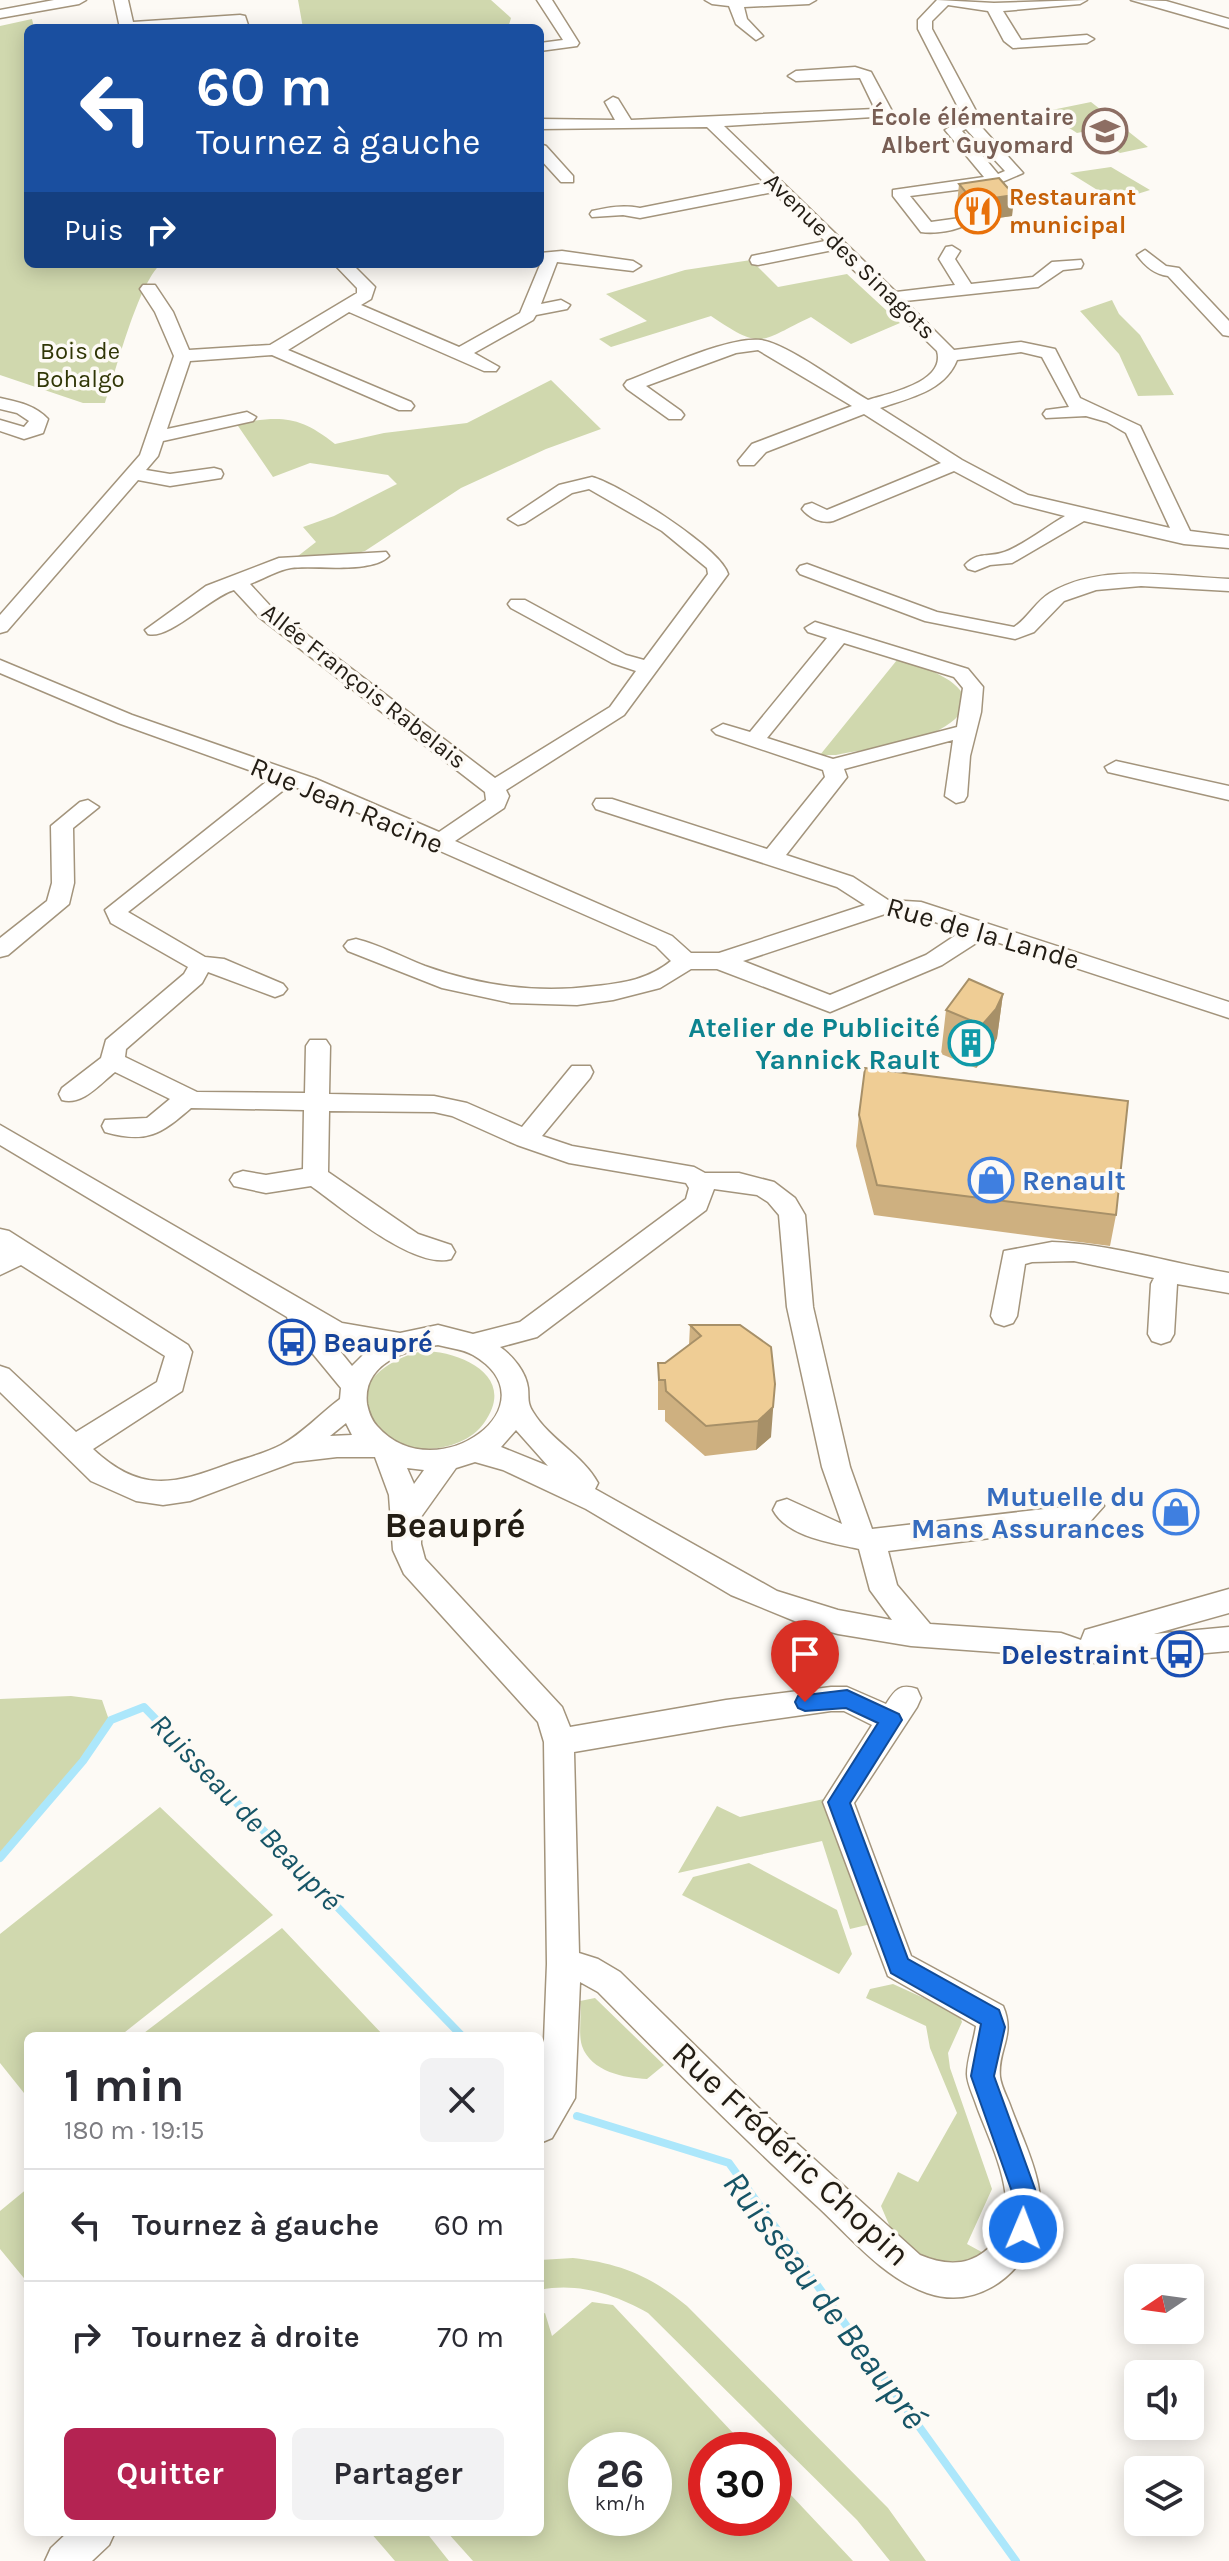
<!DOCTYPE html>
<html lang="fr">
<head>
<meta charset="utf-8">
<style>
	body { margin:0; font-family:Karla,sans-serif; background:#f2f2f3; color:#2b2b33; height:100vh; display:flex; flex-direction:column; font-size:30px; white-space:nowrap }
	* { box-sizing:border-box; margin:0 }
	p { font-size:26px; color:#7c7c81 }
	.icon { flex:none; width:44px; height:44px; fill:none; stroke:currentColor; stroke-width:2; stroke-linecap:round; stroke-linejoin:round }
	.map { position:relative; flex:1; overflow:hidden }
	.side { position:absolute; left:24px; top:2032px; width:520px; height:504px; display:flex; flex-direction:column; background:#fff; border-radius:12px; box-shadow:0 4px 20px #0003 }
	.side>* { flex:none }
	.top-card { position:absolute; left:24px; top:24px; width:520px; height:244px; border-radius:12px; box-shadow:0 4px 20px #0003; background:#1a4fa0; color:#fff; overflow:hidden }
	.needle { width:52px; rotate:257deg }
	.buttons { position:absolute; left:1124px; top:2264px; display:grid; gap:16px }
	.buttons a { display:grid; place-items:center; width:80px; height:80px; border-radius:12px; background:#fff; box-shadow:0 4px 20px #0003; font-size:40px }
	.speed { position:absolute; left:568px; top:2432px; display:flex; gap:16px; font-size:40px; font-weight:700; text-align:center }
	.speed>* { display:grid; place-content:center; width:104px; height:104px; border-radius:50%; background:#fff; box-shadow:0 4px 20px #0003; line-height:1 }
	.speed small { font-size:20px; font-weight:400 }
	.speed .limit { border:12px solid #d22; background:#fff; color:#111 }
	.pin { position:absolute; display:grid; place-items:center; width:68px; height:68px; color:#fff; margin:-82px -34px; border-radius:50% 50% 50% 0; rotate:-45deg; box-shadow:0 0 8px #0007 }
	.pin .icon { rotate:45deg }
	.me { position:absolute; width:88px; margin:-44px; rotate:1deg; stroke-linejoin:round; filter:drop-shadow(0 0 6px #0008) }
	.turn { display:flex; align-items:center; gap:28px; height:168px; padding:0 40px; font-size:36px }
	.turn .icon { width:104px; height:104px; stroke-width:2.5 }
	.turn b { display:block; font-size:56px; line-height:68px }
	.then { display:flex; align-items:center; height:76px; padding:0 40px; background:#0003; gap:16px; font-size:30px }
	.round { display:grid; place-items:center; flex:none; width:84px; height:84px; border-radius:12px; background:#f2f2f3 }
	.overview { display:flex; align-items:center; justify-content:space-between; height:136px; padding:0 40px }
	h1 { font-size:48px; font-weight:700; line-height:60px }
	.primary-button { display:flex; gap:16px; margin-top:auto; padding:16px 40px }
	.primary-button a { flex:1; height:92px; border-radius:12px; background:#b42352; color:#fff; font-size:32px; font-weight:700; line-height:92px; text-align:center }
	.primary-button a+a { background:#f2f2f3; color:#2b2b33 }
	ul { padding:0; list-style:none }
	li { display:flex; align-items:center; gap:24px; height:112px; padding:0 40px; border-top:2px solid #e1e1e2 }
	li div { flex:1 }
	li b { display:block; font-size:30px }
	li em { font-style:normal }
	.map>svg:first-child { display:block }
	.green { fill:#d0d8ae; fill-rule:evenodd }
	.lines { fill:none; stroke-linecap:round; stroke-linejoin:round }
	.stream { stroke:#ace7fb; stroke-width:8 }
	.minor-casing { stroke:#a3947c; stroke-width:3 }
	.minor { fill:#fff; fill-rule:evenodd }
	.wall { fill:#ceb080 }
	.shaded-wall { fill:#a79068 }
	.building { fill:#efcd95; stroke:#a79068; stroke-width:2 }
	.route { fill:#1a73e8; stroke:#114b97; stroke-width:2 }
	.labels { text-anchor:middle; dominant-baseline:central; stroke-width:7; stroke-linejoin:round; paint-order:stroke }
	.far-education-label { font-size:24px; font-weight:bold; fill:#785e54; stroke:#fdfaf5; text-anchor:end }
	.far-food-label { font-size:24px; font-weight:bold; fill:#c56008; stroke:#fdfaf5; text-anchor:start }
	.far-street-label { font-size:24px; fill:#231d14; stroke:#fdfaf5 }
	.far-park-label { font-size:24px; fill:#303606; stroke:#fdfaf5 }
	.street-label { font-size:28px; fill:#231d14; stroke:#fdfaf5 }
	.culture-label { font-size:28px; font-weight:bold; fill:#0d838f; stroke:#fdfaf5; text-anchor:end }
	.shop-label { font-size:28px; font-weight:bold; fill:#366cbe; stroke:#fdfaf5; text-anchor:start }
	.transit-label { font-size:28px; font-weight:bold; fill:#164399; stroke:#fdfaf5; text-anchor:start }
	.water-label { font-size:30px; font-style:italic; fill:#165466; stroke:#fdfaf5 }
	.near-street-label { font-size:34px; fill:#231d14; stroke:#fdfaf5 }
	.district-label { font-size:36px; font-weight:bold; fill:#231d14; stroke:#fdfaf5 }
	.near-water-label { font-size:36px; font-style:italic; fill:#165466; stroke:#fdfaf5 }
</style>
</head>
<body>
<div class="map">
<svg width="1229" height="2561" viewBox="0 0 1229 2561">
	<rect width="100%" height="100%" fill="#fdfaf5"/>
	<path class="green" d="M298,0H491L511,18L508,28H303Z
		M32,19L34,28H28V264H161C138,283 116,371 105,403H83L0,375V26Z
		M1091,102L1148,147L1120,153L1102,142L1105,139L1092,130L1077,133C1065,124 1052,123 1042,112Z
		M1111,167L1150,190L1115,201L1070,173Z
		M751,260L778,287L847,274L900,323L851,344L811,317C758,342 763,351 711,316L611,347L599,339L647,321L606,294L685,270Z
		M1112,300L1119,314L1140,335L1174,395L1138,396L1119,354L1080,311Z
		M551,380L601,429L546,449L461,488L365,551L338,558L298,556L316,542L303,527L334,516L397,484L388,475L310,463L273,477L236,423C281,417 297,414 335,444L384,433L467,423Z
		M897,660C933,668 1002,695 939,730C910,746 868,748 836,755H820Z
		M422,1351C461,1351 518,1376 484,1423C465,1450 416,1457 388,1439C382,1435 377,1427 373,1421C345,1385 392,1358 422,1351Z
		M71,1696L102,1700L109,1720L72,1775L0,1858V1699Z
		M824,1799L871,1924L850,1929L822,1841L678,1873L717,1806L740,1817Z
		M160,1807L273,1915L120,2036H28V2098L0,2063V1934Z
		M749,1863L837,1910L852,1954L839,1974L682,1895L693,1877Z
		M282,1928L384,2036H140Z
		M893,1984L959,2014L962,2022L948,2053L950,2068L992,2189L967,2244L989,2256L966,2268L915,2258L893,2234L881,2206L898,2172L918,2182L957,2113L930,2048L926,2026L866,1998L870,1989Z
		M595,1998L664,2065L647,2079C625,2078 591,2072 582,2046C578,2034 582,2015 580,2001Z
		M28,2188V2283L0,2249V2211Z
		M573,2258C619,2263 651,2276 687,2306L888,2508L926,2561H890L857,2520L648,2313C616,2295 578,2282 540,2290V2260Z
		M592,2302L613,2305L749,2450H706V2518H774V2477L853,2561H473L447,2532H540V2315L545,2313L552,2336ZM586,2450H654V2518H586Z
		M370,2532H426L449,2561H395Z"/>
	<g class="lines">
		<path class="stream" d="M0,1858L83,1761L111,1720L144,1707L462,2036
			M577,2116L729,2163L1016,2561"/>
		<g class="minor-casing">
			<path id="minor" d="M54,0H86L79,4L0,18V10Z
				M114,0H128L133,22L240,15L245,16L249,28H235L234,24L120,28Z
				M537,0H552L579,43L577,46L540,51V43L563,40Z
				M705,0H816L809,4L744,7L747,19L763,36L756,40L736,24L729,6L712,4Z
				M937,0L994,3L1087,0L1080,4L1003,11L1021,40L1087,35L1094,39L1087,43L1013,48L1004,41L988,11L948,5L932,21V29L976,111V121L1023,173L995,185L910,196L931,222L960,218L968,223C958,231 934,234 921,232L893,196V190L984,177L945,130L960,120V111L918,29V20ZM966,129L1005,171L998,174L962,131Z
				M1131,0L1166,1L1229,19V28Z
				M855,67L871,72L893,113L890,116L724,126L896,292L955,285L939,259L946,247L952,246L960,251L955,259L971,284L1033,277L1052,262L1081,260L1083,264L1081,268L1063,270L1038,287L905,301L954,350L1021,342L1055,349L1080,398L1140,426L1190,531L1229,536V548L1184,544L1084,521L1012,563L990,565L975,571L968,569L965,565C977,552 987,557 1001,553C1020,548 1047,526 1065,516L1014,503L954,471L833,521C822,524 809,518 802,509L805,505L812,503L827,510L941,463L864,414L766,452L754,465H740L738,461L752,444L852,406L758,350L736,353L646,386L681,411L684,415L681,419H669L627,389L624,385L627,381C659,369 729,336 761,340C788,344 842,385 868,400C890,393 946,382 937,351L833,250L758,265L752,264L750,260L752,256L825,241L773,192L640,218L623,215L592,217L590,214L592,211C609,207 623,205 640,208L765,183L707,127L540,129V119L615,120L605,102L613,97L618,99L631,120L875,109L860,78L796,81L788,76L796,71ZM1021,352L1042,357L1069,407L1046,410L1043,414L1046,418L1086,416L1107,422L1126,433L1170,528L1028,495L962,460L880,408C909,398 945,391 957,360Z
				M540,144L546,146L573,176V182H561L540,159Z
				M1145,250L1166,266L1179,268L1229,321V336L1223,335L1168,276C1154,274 1145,266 1137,255Z
				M562,251L633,261L641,266L633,271L557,262L541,304L561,300L570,305L567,309L536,315L533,320L474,353L499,367L496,371H484L349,312L288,350L411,402L414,406L411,410H399L272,355L190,361L167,429L247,412L256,417L253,421L163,441L158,456L146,470L170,474L214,468L221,470L223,474L221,478L170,486L138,480L7,631L0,633V615L140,455L174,356L155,312L140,289L143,285H155L173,312L189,350L270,345L357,293V288L334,264H352L375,287L371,299L361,305L459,347L520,313L540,265V253Z
				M0,398C18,402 35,405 48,419L43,433L24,439L0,431V420L24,427L29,421L17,413L0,409Z
				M592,477C619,484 721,548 728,574L624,715L506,790L509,796L504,808L455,841L672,936L691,953H719L865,905L837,887L596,809L593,804L596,799H612L767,849L825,777L823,770L716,734L712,730L723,724L750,732L827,638L808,632L805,628L815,622L968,669L983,687L981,712L970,756L967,796L964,801L956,803L945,796L953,740L844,769L847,777L786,855L853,877L888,900L921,902L1229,1002V1018L984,938L942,965L830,1012L717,969H691L660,988L613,1000L577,1005L511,1003L442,988L348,951L344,946L348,941L356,939C380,945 402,957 425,966C481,986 537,994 596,986C624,983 649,979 671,961L656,946L431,847L416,836L290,785L128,912L205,957L224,959L283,984L287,989L283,994L275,997L208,972L202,983L126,1049L125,1057L197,1092L305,1093L306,1046L310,1040H326L330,1046L329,1094L434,1096L467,1103L522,1127L572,1066H590L593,1072L590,1078L542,1136L572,1146L694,1167L705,1173H739L774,1182L795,1198L805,1215L813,1307L850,1467L872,1529L1071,1506L1090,1495L1100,1498L1104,1506L1088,1524L1078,1527L888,1551L897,1585L930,1624L1061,1633L1081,1640L1085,1630L1229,1589V1613L1154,1634L1229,1627V1651L1081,1664L1061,1657L911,1646L838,1634L802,1624L731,1595L586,1509L503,1470L475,1462L456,1468L421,1517V1544L425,1559L562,1707L570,1727L726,1700L831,1687H847L886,1704C895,1690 900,1683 917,1689L921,1698L917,1707L854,1803L911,1956L1003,2006C1016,2036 997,2050 1000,2077C1001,2086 1007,2097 1010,2105C1025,2147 1053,2194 1034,2238C1016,2280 974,2309 927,2293C884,2278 852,2239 819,2208C743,2138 670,2065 598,1992L580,1982L575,2098L552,2138L540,2143L547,1964L544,1742L538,1722L404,1574L393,1550L389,1495L375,1457H337L294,1462L190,1501L163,1505L136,1501L91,1481L0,1392V1366L9,1369L76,1432L157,1382L165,1356L21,1265L0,1275V1229L9,1231L188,1345L192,1352L182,1391L93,1449C140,1493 173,1485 229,1464C246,1458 266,1453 281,1445C302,1434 321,1413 340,1399L341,1388L290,1326L287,1317L0,1145V1125L342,1323L400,1333L438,1325L473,1334L520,1322L686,1199L689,1188L686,1183L569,1163L517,1145L452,1116L434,1112L329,1111L328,1172L418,1234L451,1245L455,1252L451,1259C414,1270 341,1207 311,1186L266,1193L234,1186L230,1180L234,1174L243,1171L266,1175L303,1169L304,1110L191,1108C161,1134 147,1144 105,1132L102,1126L105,1120L147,1118L170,1099L115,1072C100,1084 82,1106 62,1100L59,1094L62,1088L101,1058L106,1040L184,974L188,967L111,923L105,910L271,778L118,723L0,673V660L132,715L316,779L439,832L486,800L485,792L259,617L234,590C210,597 169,640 148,634L145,630L206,586L279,558L386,552L389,556C372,574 315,565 291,568C278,570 263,579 250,584L273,609L495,778L610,707L636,671L612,663L511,608L508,604L511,600H525L626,655L644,660L708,574L707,568L662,531L589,489L572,493L525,523L518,525L508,519L559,485ZM844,643L954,677L963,688L957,727L833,759L767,738ZM885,914H911L962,931L926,955L830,995L743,961ZM714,1189L757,1195L768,1202L779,1215L787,1307L822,1467L842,1524L787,1499L777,1502L773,1510C787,1537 833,1543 859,1549L870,1590L892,1620L838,1610L777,1591L595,1489L598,1483C583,1455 550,1440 533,1412C527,1403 529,1398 528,1388C526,1372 513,1356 500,1347L537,1337L706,1210ZM331,1340L336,1342L370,1348L352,1366ZM438,1345C449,1348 463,1349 473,1355C557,1404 436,1493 377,1426C371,1419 369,1413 367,1404C362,1364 406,1349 438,1345ZM346,1423L352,1435L330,1436ZM516,1430L548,1466L501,1447ZM407,1468L424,1470L414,1484ZM831,1711H844L872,1725L823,1802L888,1976L976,2026C974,2041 967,2059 967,2074C967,2083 973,2095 976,2104C991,2147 1031,2216 984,2252C965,2267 941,2264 920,2255L770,2119L620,1972L598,1959L579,1953L574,1752L726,1726Z
				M807,564L937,612L1014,627C1028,618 1036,601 1050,593C1102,562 1172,577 1229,579V591L1141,586L1096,590L1064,601L1034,632L1015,639L925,621L800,574L797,570L800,566Z
				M1116,761L1229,786V800L1108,772L1105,767Z
				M88,800L99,807L73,828L74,883L69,904L8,955L0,957V938L47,901L52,883L51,826L80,802Z
				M1052,1242C1112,1244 1170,1263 1229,1273V1293L1177,1284L1174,1334L1170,1341L1161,1344L1152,1341L1148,1334L1151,1284L1154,1278L1074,1261L1032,1262L1025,1264L1017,1316L1013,1323L1004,1326L995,1323L991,1316L1004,1251Z
				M68,2532H115L109,2545L92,2561H45L51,2548Z"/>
		</g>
		<use href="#minor" class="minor"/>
	</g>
	<path class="wall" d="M959,184L1014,195L1012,216L971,222L957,204Z
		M1003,994L997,1038L990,1053L976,1068L941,1054L946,1010Z
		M859,1115L1116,1215L1110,1246L874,1215L856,1146Z
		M690,1325L771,1347V1437L756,1450L705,1456L665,1421V1410H658V1363H665L689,1345Z"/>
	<path class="shaded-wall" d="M1014,195L1012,216L971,222L973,201Z
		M1003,994L997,1038L990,1053L976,1068L982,1025Z
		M775,1384L771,1437L756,1450L758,1421Z"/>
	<path class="building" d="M999,178L1014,195L973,201L959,184Z
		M969,979L1003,994L996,1009L982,1025L946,1010Z
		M865,1068L1128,1101L1116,1215L877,1185L859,1115Z
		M690,1325H740L771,1347L775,1384L773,1407L758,1421L706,1426L666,1391L665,1380H659L658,1363H665L701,1336Z"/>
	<path class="route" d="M847,1690L899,1714L902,1720L850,1803L908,1959L999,2010L1005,2027L994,2076L1035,2189L1039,2209L1031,2237L1023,2241L1014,2237L1011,2229L1015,2209L1011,2189L971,2076L981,2024L891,1973L828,1802L878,1723L846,1708L805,1711L798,1708L795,1702L798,1696Z"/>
	<defs>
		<g id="school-ring" transform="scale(2.3)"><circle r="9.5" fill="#fdfaf5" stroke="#8d6e63" stroke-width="1.5"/><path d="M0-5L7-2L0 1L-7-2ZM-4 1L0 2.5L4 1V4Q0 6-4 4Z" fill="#8d6e63"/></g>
		<g id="restaurant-ring" transform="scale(2.3)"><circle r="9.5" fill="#fdfaf5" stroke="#e8710a" stroke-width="1.5"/><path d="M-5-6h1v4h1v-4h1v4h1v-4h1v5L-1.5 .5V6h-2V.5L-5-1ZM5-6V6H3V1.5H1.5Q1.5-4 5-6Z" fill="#e8710a"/></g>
		<g id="building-ring" transform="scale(2.3)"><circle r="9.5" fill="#fdfaf5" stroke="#0f9aa8" stroke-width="1.5"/><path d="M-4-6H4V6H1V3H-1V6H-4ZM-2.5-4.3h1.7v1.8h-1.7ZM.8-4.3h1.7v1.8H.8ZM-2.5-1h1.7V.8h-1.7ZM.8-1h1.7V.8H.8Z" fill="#0f9aa8"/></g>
		<g id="shop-ring" transform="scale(2.3)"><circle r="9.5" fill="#fdfaf5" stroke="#3f7fe0" stroke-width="1.5"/><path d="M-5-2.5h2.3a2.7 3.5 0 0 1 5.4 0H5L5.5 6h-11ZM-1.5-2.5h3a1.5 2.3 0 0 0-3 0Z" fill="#3f7fe0"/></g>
		<g id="bus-ring" transform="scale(2.3)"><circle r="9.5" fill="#fdfaf5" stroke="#1a4fb4" stroke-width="1.5"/><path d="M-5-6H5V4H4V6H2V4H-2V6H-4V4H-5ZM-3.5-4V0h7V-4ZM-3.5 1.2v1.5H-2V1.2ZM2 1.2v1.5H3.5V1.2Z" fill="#1a4fb4"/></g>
	</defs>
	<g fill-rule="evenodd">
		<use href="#school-ring" x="1105" y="131"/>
		<use href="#restaurant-ring" x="978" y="211"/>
		<use href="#building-ring" x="971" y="1043"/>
		<use href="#shop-ring" x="991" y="1180"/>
		<use href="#bus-ring" x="292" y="1342"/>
		<use href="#shop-ring" x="1176" y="1512"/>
		<use href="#bus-ring" x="1180" y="1654"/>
	</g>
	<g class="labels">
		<g class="far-education-label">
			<text x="1074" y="117">École élémentaire<tspan x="1074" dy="28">Albert Guyomard</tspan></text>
		</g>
		<g class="far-food-label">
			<text x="1009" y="197">Restaurant<tspan x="1009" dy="28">municipal</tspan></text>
		</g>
		<g class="far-street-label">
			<text transform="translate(850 256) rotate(44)">Avenue des Sinagots</text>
			<text transform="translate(364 686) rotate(38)">Allée François Rabelais</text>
		</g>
		<g class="far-park-label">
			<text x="80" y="351">Bois de<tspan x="80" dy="28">Bohalgo</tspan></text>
		</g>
		<g class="street-label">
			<text transform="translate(347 805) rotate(23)">Rue Jean Racine</text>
			<text transform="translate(983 933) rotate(16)">Rue de la Lande</text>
		</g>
		<g class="culture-label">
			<text x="940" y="1027">Atelier de Publicité<tspan x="940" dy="32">Yannick Rault</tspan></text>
		</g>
		<g class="shop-label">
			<text x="1022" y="1180">Renault</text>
			<text x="1145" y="1496" text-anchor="end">Mutuelle du<tspan x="1145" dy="32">Mans Assurances</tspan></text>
		</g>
		<g class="transit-label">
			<text x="323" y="1342">Beaupré</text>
			<text x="1149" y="1654" text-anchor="end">Delestraint</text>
		</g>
		<g class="water-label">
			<text transform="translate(246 1812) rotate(46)">Ruisseau de Beaupré</text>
		</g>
		<g class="near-street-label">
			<text transform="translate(791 2154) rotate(43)">Rue Frédéric Chopin</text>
		</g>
		<g class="district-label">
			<text x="455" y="1525">Beaupré</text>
		</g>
		<g class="near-water-label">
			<text transform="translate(825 2300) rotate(53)">Ruisseau de Beaupré</text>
		</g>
	</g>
</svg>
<div class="buttons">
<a><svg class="needle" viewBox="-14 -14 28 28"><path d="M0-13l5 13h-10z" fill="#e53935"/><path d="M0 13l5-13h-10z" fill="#7c7c81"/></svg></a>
<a><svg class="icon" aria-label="sound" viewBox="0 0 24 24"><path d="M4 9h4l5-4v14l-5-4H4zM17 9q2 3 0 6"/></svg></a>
<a><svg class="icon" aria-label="layers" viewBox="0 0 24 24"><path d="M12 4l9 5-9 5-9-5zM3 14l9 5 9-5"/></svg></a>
</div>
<div class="speed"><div>26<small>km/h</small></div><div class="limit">30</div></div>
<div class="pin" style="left:805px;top:1702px;background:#d93025"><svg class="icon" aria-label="arrive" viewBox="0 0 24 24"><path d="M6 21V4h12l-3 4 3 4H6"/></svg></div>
<svg class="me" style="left:1023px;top:2229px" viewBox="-20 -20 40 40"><circle r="17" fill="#1a73e8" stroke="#fff" stroke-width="3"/><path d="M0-11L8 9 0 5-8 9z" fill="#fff"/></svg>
<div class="top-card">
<div class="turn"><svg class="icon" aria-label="left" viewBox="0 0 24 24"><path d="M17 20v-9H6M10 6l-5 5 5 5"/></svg><div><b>60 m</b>Tournez à gauche</div></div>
<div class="then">Puis<svg class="icon" aria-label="right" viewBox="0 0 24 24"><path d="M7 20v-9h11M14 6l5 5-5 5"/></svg></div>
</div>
<section class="side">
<div class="overview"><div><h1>1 min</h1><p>180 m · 19:15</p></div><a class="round"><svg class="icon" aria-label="close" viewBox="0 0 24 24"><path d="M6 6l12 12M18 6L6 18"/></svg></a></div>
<ul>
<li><svg class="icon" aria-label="left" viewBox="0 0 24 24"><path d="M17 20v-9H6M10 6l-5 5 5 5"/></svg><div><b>Tournez à gauche</b></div><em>60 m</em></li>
<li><svg class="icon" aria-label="right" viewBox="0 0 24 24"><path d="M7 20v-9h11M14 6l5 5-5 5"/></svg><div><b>Tournez à droite</b></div><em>70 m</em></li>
</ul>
<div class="primary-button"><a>Quitter</a><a>Partager</a></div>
</section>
</div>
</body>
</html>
